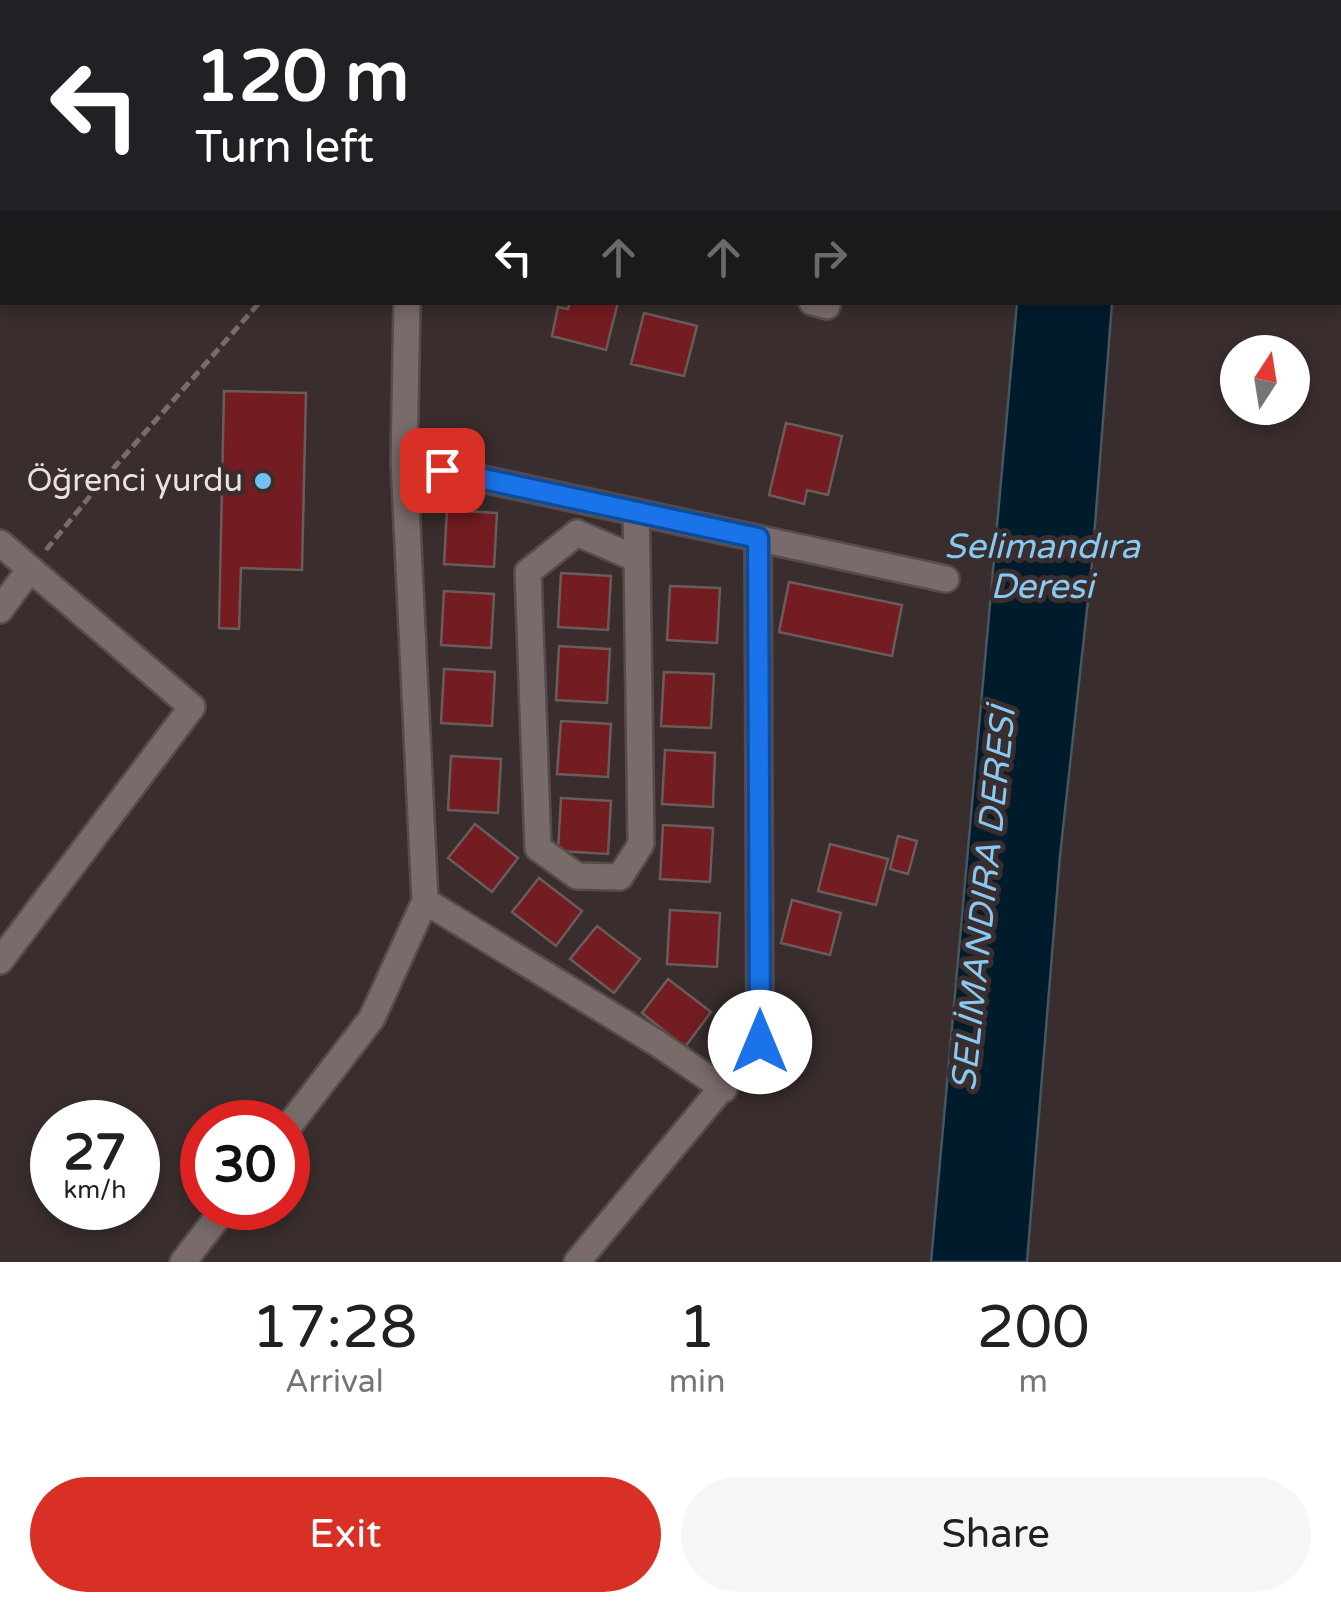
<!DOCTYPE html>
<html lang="en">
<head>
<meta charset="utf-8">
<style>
	body { margin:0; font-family:"Varela Round",sans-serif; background:#f6f6f6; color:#202124; height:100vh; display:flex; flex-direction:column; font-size:38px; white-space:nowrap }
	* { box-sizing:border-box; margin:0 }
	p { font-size:32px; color:#757577 }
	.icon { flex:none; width:55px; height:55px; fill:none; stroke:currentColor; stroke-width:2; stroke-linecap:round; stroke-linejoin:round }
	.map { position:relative; height:1262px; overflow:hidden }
	.panel { display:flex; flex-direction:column; background:#fff; flex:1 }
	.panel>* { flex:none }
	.top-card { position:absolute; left:0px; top:0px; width:1342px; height:305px; box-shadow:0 5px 15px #0003; background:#202124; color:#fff; overflow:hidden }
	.needle { width:65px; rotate:12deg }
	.buttons { position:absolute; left:1220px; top:335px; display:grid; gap:20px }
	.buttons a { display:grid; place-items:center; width:90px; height:90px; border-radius:50%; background:#fff; box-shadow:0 5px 15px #0003; font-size:50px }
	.speed { position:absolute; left:30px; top:1100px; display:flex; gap:20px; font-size:50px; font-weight:700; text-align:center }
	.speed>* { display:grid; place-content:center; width:130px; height:130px; border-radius:50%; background:#fff; box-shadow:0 5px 15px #0003; line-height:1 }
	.speed small { font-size:25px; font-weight:400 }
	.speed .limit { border:15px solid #d22; background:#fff; color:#111 }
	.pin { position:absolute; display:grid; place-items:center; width:85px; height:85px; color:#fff; margin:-42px; border-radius:20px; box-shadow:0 5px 15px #0006 }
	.me { position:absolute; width:110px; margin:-55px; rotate:0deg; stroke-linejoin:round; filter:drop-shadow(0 0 8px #0008) }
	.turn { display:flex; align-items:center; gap:35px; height:210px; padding:0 30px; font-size:45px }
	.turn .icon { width:130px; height:130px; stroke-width:2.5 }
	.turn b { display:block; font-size:70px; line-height:85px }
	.lanes { display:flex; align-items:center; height:95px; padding:0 30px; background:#0003; justify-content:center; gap:50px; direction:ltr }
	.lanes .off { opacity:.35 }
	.eta { display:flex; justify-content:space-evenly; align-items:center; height:170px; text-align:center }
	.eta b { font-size:60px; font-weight:600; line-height:70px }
	.primary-button { display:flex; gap:20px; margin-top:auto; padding:20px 30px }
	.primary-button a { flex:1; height:115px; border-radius:60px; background:#d93025; color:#fff; font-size:40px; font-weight:600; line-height:115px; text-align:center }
	.primary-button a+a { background:#f6f6f6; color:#202124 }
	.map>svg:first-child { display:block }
	.water { fill:#001b2c; stroke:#465762; stroke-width:2.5 }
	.building { fill:#731c21; stroke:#695c5b; stroke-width:2.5 }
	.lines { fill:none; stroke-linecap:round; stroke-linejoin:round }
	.minor-casing { stroke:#554b4a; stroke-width:30 }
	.secondary-casing { stroke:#554b4a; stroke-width:38 }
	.path { stroke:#776c6c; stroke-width:5; stroke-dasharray:10 5; stroke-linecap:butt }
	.minor { stroke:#796b6a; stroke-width:25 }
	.secondary { stroke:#796b6a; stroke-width:32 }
	.route-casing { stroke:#114b97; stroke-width:25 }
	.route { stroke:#1a73e8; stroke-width:18 }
	.poi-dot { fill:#70c1f4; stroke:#392d2d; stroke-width:4 }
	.labels { text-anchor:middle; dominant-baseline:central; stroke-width:10; stroke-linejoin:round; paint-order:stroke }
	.poi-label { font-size:32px; fill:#eae2e1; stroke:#392d2d; text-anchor:end }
	.water-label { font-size:35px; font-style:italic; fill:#87c9f3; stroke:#392d2d }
</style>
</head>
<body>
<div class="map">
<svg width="1341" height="1262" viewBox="0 0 1341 1262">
	<rect width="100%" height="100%" fill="#392d2d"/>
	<path class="water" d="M1017,303H1112L1092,564L1060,856L1027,1262H931Z"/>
	<path class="building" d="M570,302H618L606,350L552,336L558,307L568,309Z
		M644,313L697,326L684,376L631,364Z
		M224,391L306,393L302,570L241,568L239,629L219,628Z
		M786,423L842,436L828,495L807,490L804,504L769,495Z
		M447,510L497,513L494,567L444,564Z
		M561,573L611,576L608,630L558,627Z
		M789,582L902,605L892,656L779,632Z
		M670,586L720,588L717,643L667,640Z
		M444,591L494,594L491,648L441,645Z
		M559,646L610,649L607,703L556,700Z
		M444,669L495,672L492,726L441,723Z
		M664,672L714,674L711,728L661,726Z
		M561,721L611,724L608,777L557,774Z
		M665,750L715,753L713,807L662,804Z
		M451,756L501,759L498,813L448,810Z
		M561,798L611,801L608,854L558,851Z
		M475,824L518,858L492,892L448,858Z
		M663,825L713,828L710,882L660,879Z
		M898,836L917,841L908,874L890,869Z
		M830,844L888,859L876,905L818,891Z
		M539,878L582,911L556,946L512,912Z
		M792,900L841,913L830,955L781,943Z
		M670,910L720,913L717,967L667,964Z
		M597,926L640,959L614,993L570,959Z
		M668,979L711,1012L685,1047L642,1013Z"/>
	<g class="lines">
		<g class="minor-casing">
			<path id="minor" d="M401,0V2
				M812,302L827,306
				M404,462L946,579
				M636,512L637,559L641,844L620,877L577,876L538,848L528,572L577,533L637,559
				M0,543L192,707L0,961
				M0,610L30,569
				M425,901L657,1043L724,1089
				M288,1127L372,1018L425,901L404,462L407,302
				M183,1262L225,1208
				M577,1262L760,1042L758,538"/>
		</g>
		<g class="secondary-casing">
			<path id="secondary" d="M71,2L74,0
				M0,74L2,71"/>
		</g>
		<path class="path" d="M46,550L104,479L260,302"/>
		<use href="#minor" class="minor"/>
		<use href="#secondary" class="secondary"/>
	</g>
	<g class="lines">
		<g class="route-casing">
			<path id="route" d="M442,470L758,538L760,1042"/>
		</g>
		<use href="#route" class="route"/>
	</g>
	<circle class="poi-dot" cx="263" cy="481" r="10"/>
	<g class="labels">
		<g class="poi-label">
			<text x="243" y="481">Öğrenci yurdu</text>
		</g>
		<g class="water-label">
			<text x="1042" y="547">Selimandıra<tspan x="1042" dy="40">Deresi</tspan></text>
			<text transform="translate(984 899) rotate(-84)">SELİMANDIRA DERESİ</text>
		</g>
	</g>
</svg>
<div class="buttons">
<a><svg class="needle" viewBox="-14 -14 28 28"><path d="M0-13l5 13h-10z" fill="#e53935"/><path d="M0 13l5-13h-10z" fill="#757577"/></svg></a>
</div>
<div class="speed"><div>27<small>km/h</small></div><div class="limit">30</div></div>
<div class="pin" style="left:442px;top:470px;background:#d93025"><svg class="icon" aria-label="arrive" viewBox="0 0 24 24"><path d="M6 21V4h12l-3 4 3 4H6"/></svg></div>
<svg class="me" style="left:760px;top:1042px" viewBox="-20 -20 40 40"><circle r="19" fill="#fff"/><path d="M0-13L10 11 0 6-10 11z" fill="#1a73e8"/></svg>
<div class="top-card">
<div class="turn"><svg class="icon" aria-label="left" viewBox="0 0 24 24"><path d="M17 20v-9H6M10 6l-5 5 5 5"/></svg><div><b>120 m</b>Turn left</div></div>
<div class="lanes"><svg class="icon" aria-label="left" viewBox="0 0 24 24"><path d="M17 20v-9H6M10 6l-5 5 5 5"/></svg><svg class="icon off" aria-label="ahead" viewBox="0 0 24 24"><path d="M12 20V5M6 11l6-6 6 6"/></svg><svg class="icon off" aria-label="ahead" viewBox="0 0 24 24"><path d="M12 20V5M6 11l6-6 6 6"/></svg><svg class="icon off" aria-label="right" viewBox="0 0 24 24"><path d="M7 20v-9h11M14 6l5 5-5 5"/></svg></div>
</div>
</div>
<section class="panel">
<div class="eta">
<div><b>17:28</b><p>Arrival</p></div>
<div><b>1</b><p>min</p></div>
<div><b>200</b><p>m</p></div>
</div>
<div class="primary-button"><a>Exit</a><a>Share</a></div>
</section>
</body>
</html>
